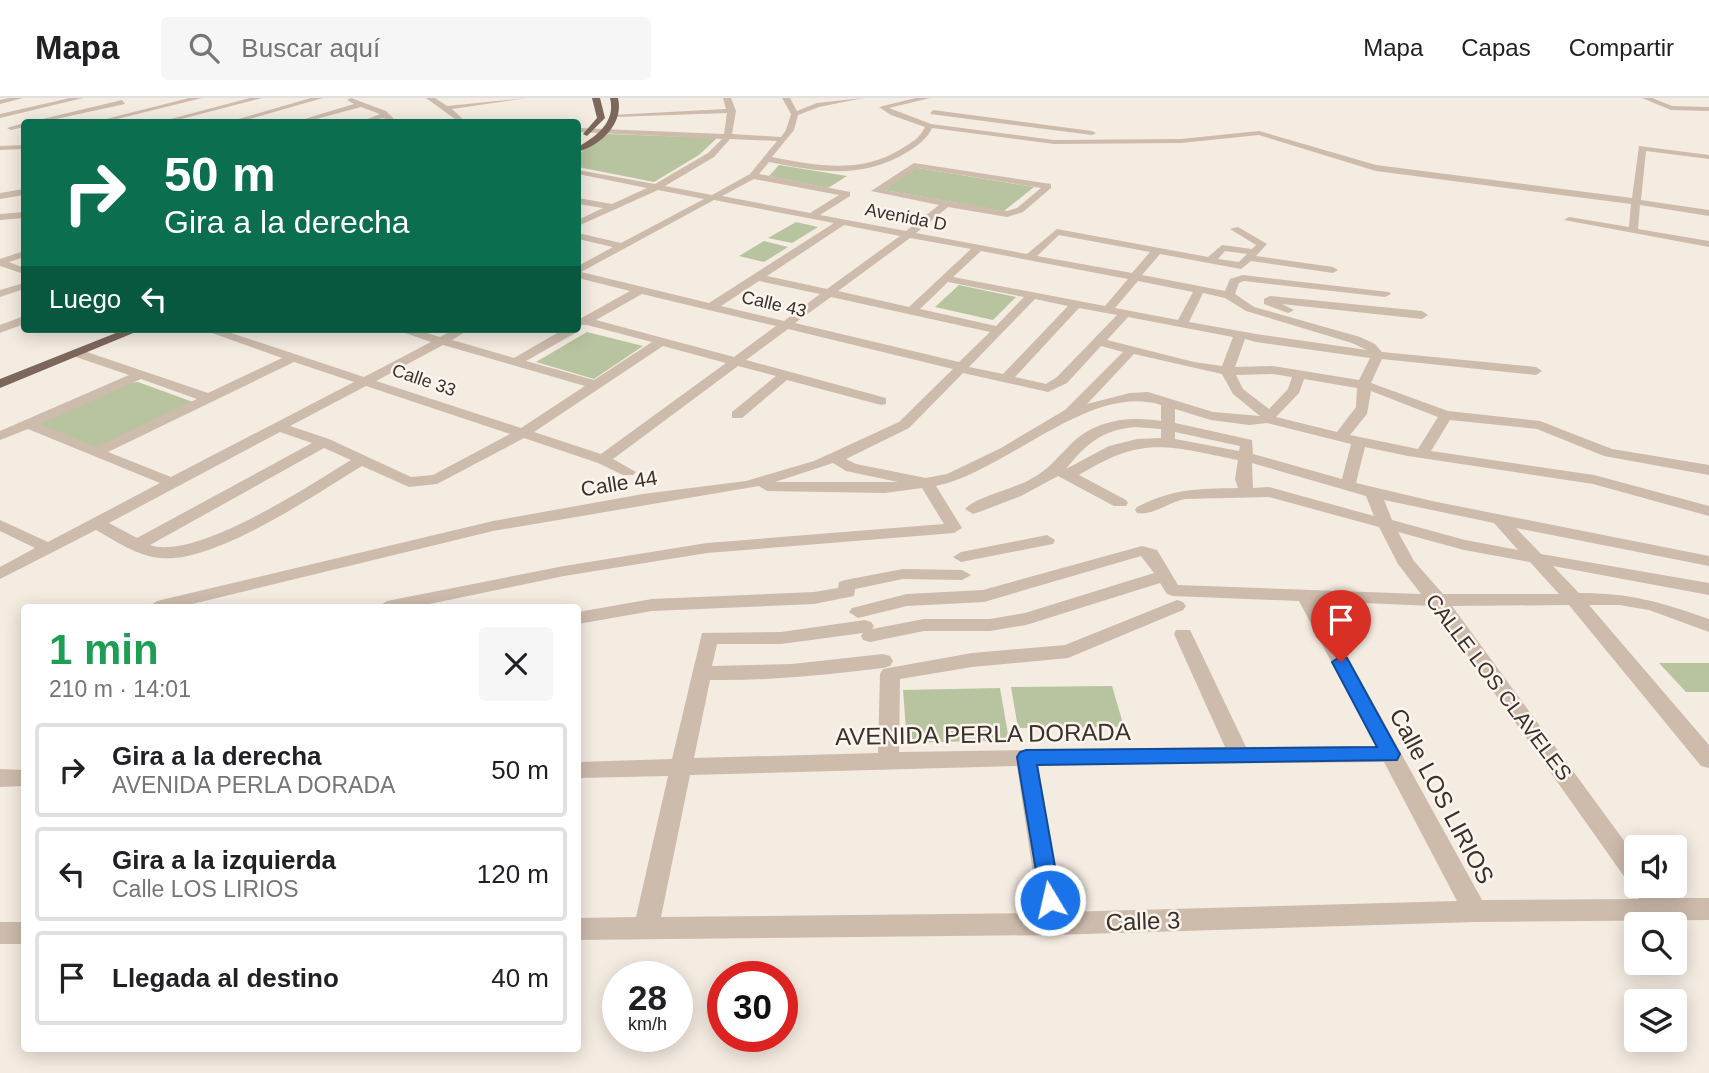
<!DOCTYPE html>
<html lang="es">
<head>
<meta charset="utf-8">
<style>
	body { margin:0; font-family:Arial,sans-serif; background:#f6f6f6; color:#202124; height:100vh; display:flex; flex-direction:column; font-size:26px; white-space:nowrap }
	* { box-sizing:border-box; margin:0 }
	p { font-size:23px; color:#757577 }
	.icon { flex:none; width:38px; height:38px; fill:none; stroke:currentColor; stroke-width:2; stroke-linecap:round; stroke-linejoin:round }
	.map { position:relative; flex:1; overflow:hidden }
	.panel { position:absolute; left:21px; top:506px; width:560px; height:448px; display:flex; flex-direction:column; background:#fff; border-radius:7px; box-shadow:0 4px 18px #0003 }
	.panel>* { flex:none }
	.guide { position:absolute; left:21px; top:21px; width:560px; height:214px; border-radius:7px; box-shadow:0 4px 18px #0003; background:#0b6e4f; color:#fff; overflow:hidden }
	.tools { position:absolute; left:1624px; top:737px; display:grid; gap:14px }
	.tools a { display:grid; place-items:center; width:63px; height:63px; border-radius:7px; background:#fff; box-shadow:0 4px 18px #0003; font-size:35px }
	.speed { position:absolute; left:602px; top:863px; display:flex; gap:14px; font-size:35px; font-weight:700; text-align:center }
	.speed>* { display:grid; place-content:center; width:91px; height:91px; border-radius:50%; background:#fff; box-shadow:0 4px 18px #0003; line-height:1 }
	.speed small { font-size:18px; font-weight:400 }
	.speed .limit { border:10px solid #d22; background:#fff; color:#111 }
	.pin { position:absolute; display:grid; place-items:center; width:60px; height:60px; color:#fff; margin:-72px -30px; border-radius:50% 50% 50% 0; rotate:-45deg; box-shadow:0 0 7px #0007 }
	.pin .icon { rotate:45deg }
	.me { position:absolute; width:77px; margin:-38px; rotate:351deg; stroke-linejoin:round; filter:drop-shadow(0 0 5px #0008) }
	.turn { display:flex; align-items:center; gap:24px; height:147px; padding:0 28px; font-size:32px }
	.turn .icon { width:91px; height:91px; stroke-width:2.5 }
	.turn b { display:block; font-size:49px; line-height:60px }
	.then { display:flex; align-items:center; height:66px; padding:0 28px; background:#0003; gap:14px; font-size:26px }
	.round { display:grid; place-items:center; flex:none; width:74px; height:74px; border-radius:7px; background:#f6f6f6 }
	.head { display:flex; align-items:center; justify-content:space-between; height:119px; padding:0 28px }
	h1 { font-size:42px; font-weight:700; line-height:52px; color:#1e9e55 }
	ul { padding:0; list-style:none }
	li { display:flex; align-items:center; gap:21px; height:94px; margin:0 14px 10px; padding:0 14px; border:4px solid #e0e0e0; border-radius:7px }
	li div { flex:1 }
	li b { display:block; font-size:26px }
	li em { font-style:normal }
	header { display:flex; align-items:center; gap:42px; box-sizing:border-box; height:98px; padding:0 35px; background:#fff; border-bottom:2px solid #e0e0e0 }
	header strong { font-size:33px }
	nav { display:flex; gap:38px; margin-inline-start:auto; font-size:24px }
	.search { width:490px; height:63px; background:#f6f6f6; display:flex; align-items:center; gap:18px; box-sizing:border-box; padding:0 24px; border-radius:7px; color:#757577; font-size:26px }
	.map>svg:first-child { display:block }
	.green { fill:#b8c4a0 }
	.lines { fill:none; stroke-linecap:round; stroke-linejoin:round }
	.minor { fill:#cdbbac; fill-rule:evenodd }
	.primary { fill:#7d675c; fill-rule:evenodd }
	.route { fill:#1a73e8; stroke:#114b97; stroke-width:2 }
	.labels { text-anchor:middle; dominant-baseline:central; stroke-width:5; stroke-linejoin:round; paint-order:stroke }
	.far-street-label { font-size:18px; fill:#3b302b; stroke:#fbf5ee }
	.street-label { font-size:21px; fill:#3b302b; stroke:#fbf5ee }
	.near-street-label { font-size:24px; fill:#3b302b; stroke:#fbf5ee }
</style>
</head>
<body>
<header>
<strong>Mapa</strong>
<div class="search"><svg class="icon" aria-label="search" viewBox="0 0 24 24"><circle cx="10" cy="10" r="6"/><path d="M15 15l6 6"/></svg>Buscar aquí</div>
<nav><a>Mapa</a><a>Capas</a><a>Compartir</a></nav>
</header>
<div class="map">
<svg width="1709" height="975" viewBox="0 0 1709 975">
	<rect width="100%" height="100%" fill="#f4ebe1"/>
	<path class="green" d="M608,36L717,40L699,57L654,84L578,69V56Z
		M779,67L847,78L828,90L769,78Z
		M912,69L1034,89L1004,113L878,91Z
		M796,124L818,129L792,145L768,140Z
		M764,143L788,149L764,164L739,158Z
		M959,187L1016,199L993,222L935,209Z
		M587,234L643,248L594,281L536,264Z
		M138,284L193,304L102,348L92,350L36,326L128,285Z
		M1659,565H1709V594H1686Z
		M1112,588L1124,629L1018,630L1011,589Z
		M1000,590L1009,642L907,645L903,592Z"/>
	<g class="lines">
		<path class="minor" d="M9,0H23L0,6V2Z
			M70,0H83L0,20V16Z
			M189,0H202L105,24H94Z
			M250,0H262L170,24H159Z
			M311,0H323L239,24H228Z
			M351,0L386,13L397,24H389L384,20L360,24L380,16L361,9L305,24L298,23L354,6L347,2Z
			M426,0H435L447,8L527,0L452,11L466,24H459Z
			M723,0H731L736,13L732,36L781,39L786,32L791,16L782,0H790L797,13L817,5L863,0L819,9L798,17L794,32L772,59C817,68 861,76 901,51C911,45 920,40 925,29L891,17L879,9L916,0H930L889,10L931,26L1054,42L1181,41L1259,33L1376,67L1632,100L1639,48L1709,57V61L1646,53L1641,102L1709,112V118L1640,107L1638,131L1709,143V149L1564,122L1569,119L1629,129L1631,106L1376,73L1259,37L1181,45L1054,46L932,30C927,41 918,47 909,53C863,82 819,74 769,64L759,76L850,94V98L820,117L906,133L939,107L871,93L914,65L1051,86V90L1023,114L1007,119L948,109L916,135L1027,156L1057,131L1208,159L1222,147L1252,151L1256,147L1230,131L1238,129L1267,146L1256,158L1333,169L1338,172L1333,175L1251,163L1241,171L1160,156L1142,177L1225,193L1230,181L1243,177L1389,194L1391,196L1385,199L1244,183L1239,185L1235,196L1254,209L1360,239L1375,246L1382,254L1536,269L1542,273L1536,277L1382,261L1371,285L1448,313L1540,323L1612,351L1709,367V377L1604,358L1537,331L1450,322L1431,353L1594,377L1709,408V418L1593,386L1408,358L1365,349L1356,385L1432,403L1709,458V468L1516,430L1541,456L1709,485V497L1553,468L1579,495C1631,495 1660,504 1709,521V534L1649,512L1619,507H1589L1709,647V670L1701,668L1569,507L1452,508L1636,759V788H1658L1667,800H1709V822L1475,824L1053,837L578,842V820L636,819L668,678L578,680V664L672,661L702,535L781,534L865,522L871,524L874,528L872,531L924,521H990L1025,515L1154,475L1141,458L984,504L907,508L858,520L849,514L852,510L907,496L983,492L1142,448L1157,452L1178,487L1421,496L1398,466L1379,429L1269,399L1185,401C1169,404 1153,418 1137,415L1135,412L1137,409C1175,390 1196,391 1238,390L1235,381L1238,362C1167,348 1144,337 1079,377L1126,402L1128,405L1126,408H1114L1058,378L1021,398L979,414L973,416L965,411C976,399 1013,391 1029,382C1047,373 1056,361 1070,347C1095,322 1128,318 1161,323V307C1090,284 1006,374 936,388L962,430L954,435L707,455L564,478L415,509H378L387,503L564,468L707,445L944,426L922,390L885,395L767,393L759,388L493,433L180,509H148L157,503L493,423L643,396L746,383L814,363L899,324L953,271L788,231L746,262L886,300V306L881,307L787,282L742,320H732V314L776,278L738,268L613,361L636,374L633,377H623L598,365L524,340L437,386L409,389L362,368C316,396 214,466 160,460C137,458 116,443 96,432L0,481V469L35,450L0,433V422L48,444L160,385L28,331L0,342V333L129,277L73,258V252H81L208,295L282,260L201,231H219L364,279L431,244L394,231H413L440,239L455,231H470L452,242L514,260L564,231H578V229L579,231L577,234L526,263L594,282L652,244L587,227H578V222L630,193L578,180V168L613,149L578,141V135L621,145L704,101L658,92L578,128V122L603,110L578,106V100L612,106L647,90L578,76V72L655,86L708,55L722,41L578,34V30L724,36L727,15L615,19L611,17L726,11ZM730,41L777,43L750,76L712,97L665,88L714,59ZM918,70L1041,90L1017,110L1007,113L884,92ZM754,81L839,97L810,115L722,98ZM714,102L834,125L709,205L581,174ZM844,127L900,138L827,191L767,178ZM1059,137L1150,154L1132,175L1037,158ZM910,140L971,151L909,209L838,193ZM981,153L1128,181L1105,208L953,179ZM1225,153L1247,156L1239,164L1218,161ZM759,183L820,196L784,223L721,208ZM1138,183L1193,194L1178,222L1115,210ZM948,184L1024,199L996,228L920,211ZM1203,195L1225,200L1246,213L1352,245L1367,252L1256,236L1189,224ZM642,196L776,228L734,259L596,222ZM831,199L990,234L959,264L795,225ZM1035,201L1068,208L1003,276L969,269ZM1079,210L1117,217L1057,279L1046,286L1015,279ZM1128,219L1233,239L1222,268L1194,264L1107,242ZM1245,241L1256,244L1370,260L1359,282L1273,268L1235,269ZM443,247L585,288L521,330L376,283ZM663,248L726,265L601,356L534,334ZM1101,248L1123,254L1065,312L1001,350L947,376L926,380L856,366L846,361L909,330L963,275L1048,294L1067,285ZM1134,256L1222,276L1233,296L1260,318L1213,314L1148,294L1130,295L1087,306ZM294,264L354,284L171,379L108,354ZM1273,276L1292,279L1288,291L1269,311L1243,291L1236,277ZM141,281L197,301L96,349L40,326ZM1304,281L1357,290L1356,309L1337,334L1276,319L1299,295ZM366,288L510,336L433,377L411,379L329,341L290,328ZM1371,293L1438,319L1418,351L1350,337L1367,316ZM1175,311L1211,322L1249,327L1267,325L1351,346L1342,381L1253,356L1252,342L1175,325ZM1135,329L1161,331V340L1137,341L1109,348L1066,371C1086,346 1102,332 1135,329ZM280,334L312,345L137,440L109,425ZM1175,334L1240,348L1239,353L1175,341ZM324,350L351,362C310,387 196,463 150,447ZM833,365L846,373L898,384H775ZM1252,365L1366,398L1374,418L1269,389L1253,390ZM1384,402L1494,425L1518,452L1465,442L1392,422ZM1398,434L1464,452L1530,464L1559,496H1443L1414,463ZM1160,485L1167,496L1173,498L1299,503L1376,648L1246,649L1192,536L1190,532H1176L1174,536L1225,649L899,654L900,581L972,569L1068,560L1183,512L1186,508L1183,504L1177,502L1065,547L972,555L883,571L880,576L878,655L694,660L710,582C768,583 825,577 883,570L890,568L893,563L890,558L883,556L792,566L712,568L717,546H781L863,535L861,538L863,542L870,544L924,533H990L1026,527ZM1317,503L1433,508L1628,784L1633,786L1639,801L1482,802ZM1384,664L1457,803L1063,814L1038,667ZM1017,668L1039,815L661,819L690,677Z
			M1642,0H1652L1672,8L1709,9V13L1671,12Z
			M122,2L125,6L42,24H30Z
			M933,12L1092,33L1096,35L1092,37L930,16Z
			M24,25V29L11,32L7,30Z
			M24,47V51L0,52V48Z
			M24,91V97L0,101V95Z
			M24,114V120L0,122V116Z
			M24,153V159L9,164L24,170V176L0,168V161Z
			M24,185V191L0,199V192Z
			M1270,198L1422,213L1428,217L1422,221L1282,206L1294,212L1288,215L1264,206V201Z
			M24,218V226L0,235V227Z
			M1047,437L1055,442L1053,446L961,464L953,459L961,454Z
			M903,471L962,472L971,477L962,482L903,481L855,491L854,498L814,506L652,513L578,526V514L652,501L814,494L838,490L839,484L845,482Z
			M0,671L24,672V688L0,689Z
			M0,824H24V846H0Z"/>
		<path class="primary" d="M592,0H600L605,20L587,38L583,36L597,20Z
			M610,0H618C624,26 601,47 578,54V49C597,38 616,24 610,0Z
			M126,231H143L0,290V281Z"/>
	</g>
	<path class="route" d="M1341,558L1347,560L1397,651L1400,656L1397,662L1037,667L1061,802L1057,809L1050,812L1042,809L1017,659L1020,654L1026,652L1377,649L1332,564Z"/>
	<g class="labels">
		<g class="far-street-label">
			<text transform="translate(906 119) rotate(11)">Avenida D</text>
			<text transform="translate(774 206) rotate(13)">Calle 43</text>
			<text transform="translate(424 282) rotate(19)">Calle 33</text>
		</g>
		<g class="street-label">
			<text transform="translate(619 385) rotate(-9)">Calle 44</text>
			<text transform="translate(1499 589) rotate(53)">CALLE LOS CLAVELES</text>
		</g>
		<g class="near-street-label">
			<text transform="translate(983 636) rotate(-1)">AVENIDA PERLA DORADA</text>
			<text transform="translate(1442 698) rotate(62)">Calle LOS LIRIOS</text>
			<text transform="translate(1143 823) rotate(-2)">Calle 3</text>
		</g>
	</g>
</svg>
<div class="tools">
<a><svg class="icon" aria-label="sound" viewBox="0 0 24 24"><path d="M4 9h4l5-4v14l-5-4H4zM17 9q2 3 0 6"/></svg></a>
<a><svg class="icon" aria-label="search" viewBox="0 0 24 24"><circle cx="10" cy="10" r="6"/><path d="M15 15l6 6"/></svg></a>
<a><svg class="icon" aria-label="layers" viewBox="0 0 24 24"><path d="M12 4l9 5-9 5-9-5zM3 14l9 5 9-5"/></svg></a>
</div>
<div class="speed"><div>28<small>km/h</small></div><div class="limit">30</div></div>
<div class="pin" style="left:1341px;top:564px;background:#d93025"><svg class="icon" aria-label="arrive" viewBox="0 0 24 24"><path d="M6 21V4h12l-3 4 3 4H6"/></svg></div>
<svg class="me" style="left:1050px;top:802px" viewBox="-20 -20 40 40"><circle r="17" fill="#1a73e8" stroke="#fff" stroke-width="3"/><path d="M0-11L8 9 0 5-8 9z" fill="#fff"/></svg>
<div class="guide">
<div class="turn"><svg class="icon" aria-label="right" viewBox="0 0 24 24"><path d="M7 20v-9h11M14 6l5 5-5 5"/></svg><div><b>50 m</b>Gira a la derecha</div></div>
<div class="then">Luego<svg class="icon" aria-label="left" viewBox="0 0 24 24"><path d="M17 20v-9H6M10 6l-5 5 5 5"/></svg></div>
</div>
<section class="panel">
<div class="head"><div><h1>1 min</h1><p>210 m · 14:01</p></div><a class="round"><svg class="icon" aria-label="close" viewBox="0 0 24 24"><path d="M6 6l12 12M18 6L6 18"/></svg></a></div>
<ul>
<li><svg class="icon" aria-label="right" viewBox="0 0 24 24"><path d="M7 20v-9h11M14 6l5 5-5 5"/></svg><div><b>Gira a la derecha</b><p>AVENIDA PERLA DORADA</p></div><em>50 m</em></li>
<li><svg class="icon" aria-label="left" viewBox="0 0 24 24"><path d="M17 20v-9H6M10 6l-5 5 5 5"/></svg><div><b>Gira a la izquierda</b><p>Calle LOS LIRIOS</p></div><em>120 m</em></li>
<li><svg class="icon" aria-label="arrive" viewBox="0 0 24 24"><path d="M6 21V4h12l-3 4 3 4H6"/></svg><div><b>Llegada al destino</b></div><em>40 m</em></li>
</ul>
</section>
</div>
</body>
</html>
